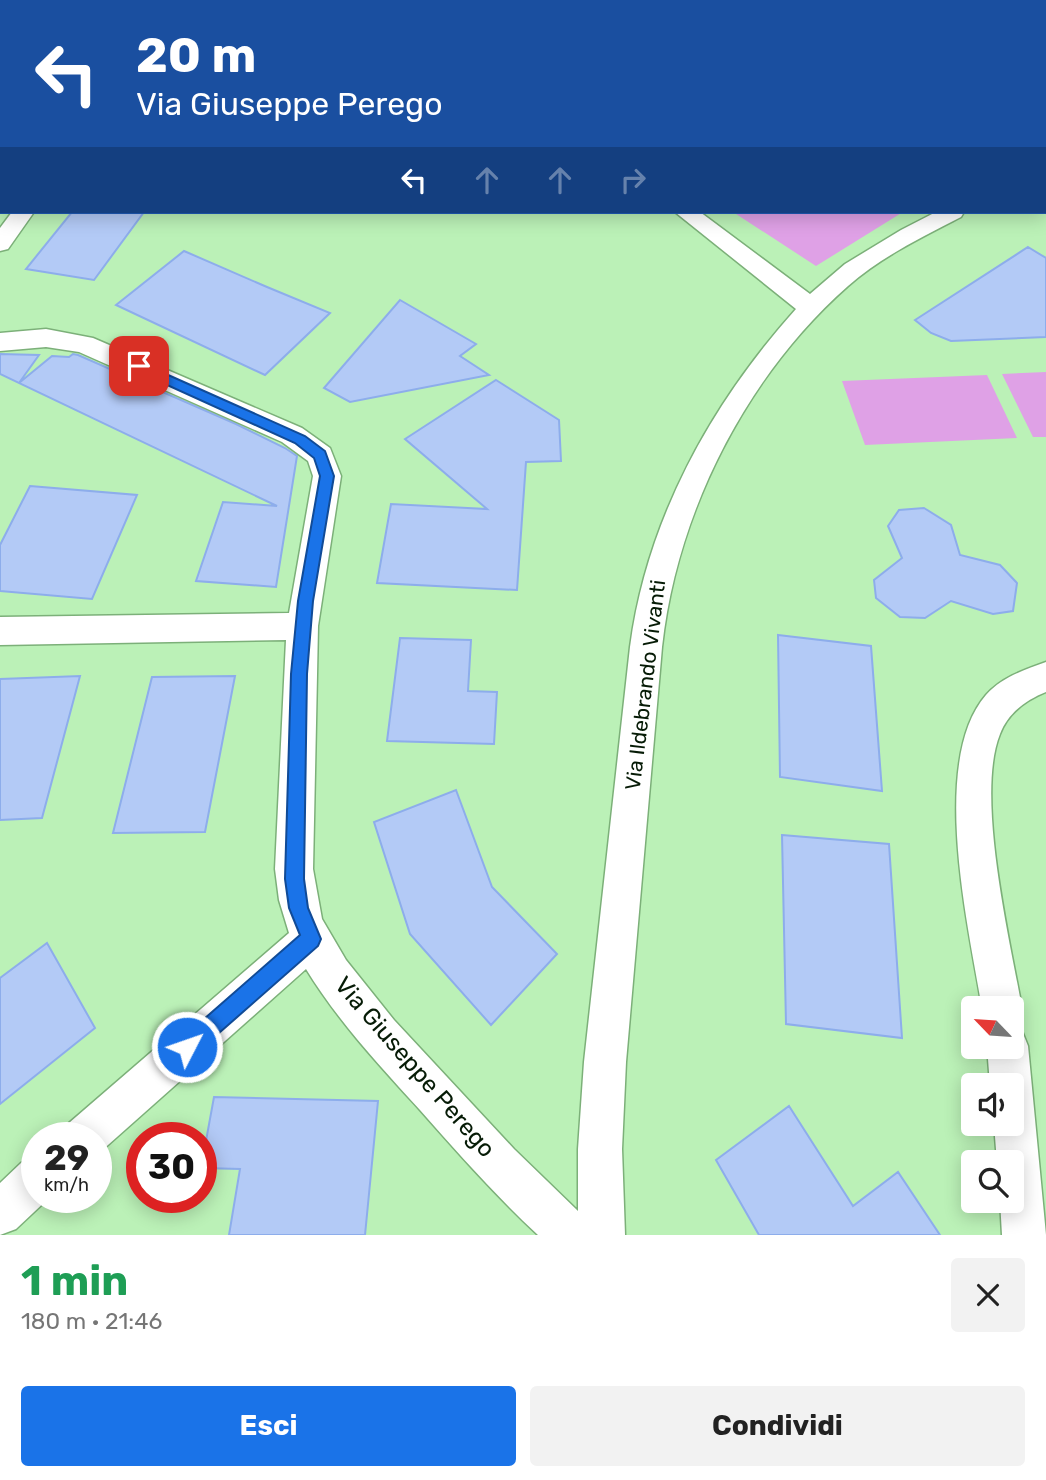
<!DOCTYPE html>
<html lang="it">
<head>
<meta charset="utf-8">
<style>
	body { margin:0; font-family:Rubik,sans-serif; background:#f2f2f2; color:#222; height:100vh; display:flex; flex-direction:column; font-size:26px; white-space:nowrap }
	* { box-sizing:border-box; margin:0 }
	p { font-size:23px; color:#767676 }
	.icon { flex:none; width:38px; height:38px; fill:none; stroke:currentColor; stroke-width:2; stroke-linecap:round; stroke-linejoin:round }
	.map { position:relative; height:1235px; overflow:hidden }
	.details { display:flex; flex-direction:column; background:#fff; flex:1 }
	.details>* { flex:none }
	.top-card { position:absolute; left:0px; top:0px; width:1046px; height:214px; box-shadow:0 4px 18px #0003; background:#1a4fa0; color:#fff; overflow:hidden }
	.needle { width:46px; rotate:295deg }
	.tools { position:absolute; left:961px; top:996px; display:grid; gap:14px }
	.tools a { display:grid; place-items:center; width:63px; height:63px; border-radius:7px; background:#fff; box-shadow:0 4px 18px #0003; font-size:35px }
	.speed { position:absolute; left:21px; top:1122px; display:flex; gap:14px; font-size:35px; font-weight:700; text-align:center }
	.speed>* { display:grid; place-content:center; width:91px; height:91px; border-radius:50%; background:#fff; box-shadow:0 4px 18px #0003; line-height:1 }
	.speed small { font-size:18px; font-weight:400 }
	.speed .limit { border:10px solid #d22; background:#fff; color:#111 }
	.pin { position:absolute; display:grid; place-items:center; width:60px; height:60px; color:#fff; margin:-30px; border-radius:14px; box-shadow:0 4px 10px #0006 }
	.me { position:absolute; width:77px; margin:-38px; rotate:49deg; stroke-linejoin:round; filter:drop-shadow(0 0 5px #0008) }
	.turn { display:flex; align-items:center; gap:24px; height:147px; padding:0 21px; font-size:32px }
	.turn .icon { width:91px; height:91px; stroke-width:2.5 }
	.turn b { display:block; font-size:49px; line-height:60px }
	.lanes { display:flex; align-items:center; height:66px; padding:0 21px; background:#0003; justify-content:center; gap:35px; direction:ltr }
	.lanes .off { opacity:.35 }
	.round { display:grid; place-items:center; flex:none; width:74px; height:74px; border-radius:7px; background:#f2f2f2 }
	.head { display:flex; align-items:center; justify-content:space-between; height:119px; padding:0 21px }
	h1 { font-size:42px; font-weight:700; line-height:52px; color:#1e9e55 }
	.cta { display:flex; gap:14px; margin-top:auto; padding:14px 21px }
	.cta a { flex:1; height:80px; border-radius:7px; background:#1a73e8; color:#fff; font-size:28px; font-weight:700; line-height:80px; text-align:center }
	.cta a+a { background:#f2f2f2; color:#222 }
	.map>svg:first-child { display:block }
	.green { fill:#dfa1e6 }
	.building { fill:#b3caf6; stroke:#8dadeb; stroke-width:2 }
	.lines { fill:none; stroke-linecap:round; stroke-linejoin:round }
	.minor-casing { stroke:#7cb079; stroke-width:3 }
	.minor { fill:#fff; fill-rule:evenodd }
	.route { fill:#1a73e8; stroke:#114b97; stroke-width:2 }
	.labels { text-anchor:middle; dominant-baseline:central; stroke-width:6; stroke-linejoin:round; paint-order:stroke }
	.street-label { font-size:21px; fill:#061b06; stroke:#fff }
	.near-street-label { font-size:24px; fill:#061b06; stroke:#fff }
</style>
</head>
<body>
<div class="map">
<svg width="1046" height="1235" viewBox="0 0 1046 1235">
	<rect width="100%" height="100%" fill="#bbf1b7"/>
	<path class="green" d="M733,212H903L816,266Z
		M1046,372V437H1033L1002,374Z
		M987,375L1017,438L865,445L842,381Z"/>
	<path class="building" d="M72,212H144L94,280L26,269Z
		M1028,247L1046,258V337L951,341L931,333L915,320Z
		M184,251L267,287L330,313L265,375L116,305Z
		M400,300L476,344L460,356L489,375L350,402L324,388Z
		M0,354L39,355L19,383L52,356L69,357L73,354L78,355L236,424L285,448L297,456L276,587L196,581L223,502L277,506L0,374Z
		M496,380L559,420L561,461L526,462L517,590L377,583L391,504L487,509L405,439Z
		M30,486L137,495L92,599L0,591V545Z
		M924,508L951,525L960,555L1000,565L1017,583L1013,611L993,614L951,601L925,618L900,617L876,598L874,580L902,558L888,526L899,510Z
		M778,635L871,646L882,791L780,777Z
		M400,638L471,640L468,691L497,692L494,744L387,741Z
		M80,676L42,818L0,820V679Z
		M235,676L205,832L113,833L152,677Z
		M456,790L492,887L557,954L491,1025L410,934L374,822Z
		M782,835L889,844L902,1038L786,1024Z
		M47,943L95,1028L0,1104V978Z
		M214,1097L378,1101L365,1235H229L240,1169L201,1168Z
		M789,1106L853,1206L898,1172L940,1235H759L716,1160Z"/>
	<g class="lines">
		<g class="minor-casing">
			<path id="minor" d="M134,0H155L156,2H135Z
				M1045,154H1046V166H1045Z
				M12,212H34L8,249L0,251V228Z
				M675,212H700L810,294L845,264L901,230L936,212H964L961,217C922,237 881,257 848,286C746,376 677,512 662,647L626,1062L622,1149L625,1235H538C496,1196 458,1153 420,1110C379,1065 338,1021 306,969L99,1153L96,1154V1138H63L69,1123L289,933L279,900L275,869L286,640L0,645V617L289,613L313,476L308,461L282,442L79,352L46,347L0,351V333L46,329L93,338L302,428L330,448L341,476L318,626L313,869L322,919L346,960L394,1020L514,1149L578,1211V1149L584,1062L630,647C647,519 711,404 796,309Z
				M1046,662V692C1026,700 1008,713 1000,734C975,795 1010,941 1022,1008L1016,1022L1012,1024V1008H982C969,929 929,761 986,695C1002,677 1024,670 1046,662Z
				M1012,1027L1022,1031L1028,1046L1046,1235H1002L1000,1200H1012V1162H997L994,1124H1012V1085H990L987,1046H1012Z
				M37,1157V1197H50L16,1229L0,1235V1183L21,1163Z"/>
		</g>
		<use href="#minor" class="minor"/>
	</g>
	<path class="route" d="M139,362L305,436L325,451L334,476L313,601L307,674L304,879L308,908L321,939L318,946L194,1055L187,1058L180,1055L177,1047L180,1040L300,935L289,908L285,879L291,674L298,601L320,476L314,458L295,443L134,370L132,366Z"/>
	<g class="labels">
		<g class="street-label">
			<text transform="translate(645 685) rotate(-83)">Via Ildebrando Vivanti</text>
		</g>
		<g class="near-street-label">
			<text transform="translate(415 1067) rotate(49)">Via Giuseppe Perego</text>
		</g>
	</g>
</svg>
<div class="tools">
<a><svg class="needle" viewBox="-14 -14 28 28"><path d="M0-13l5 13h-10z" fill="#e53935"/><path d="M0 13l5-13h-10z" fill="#767676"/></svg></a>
<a><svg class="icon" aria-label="sound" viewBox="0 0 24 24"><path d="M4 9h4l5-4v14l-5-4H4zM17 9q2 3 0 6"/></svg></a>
<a><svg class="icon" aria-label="search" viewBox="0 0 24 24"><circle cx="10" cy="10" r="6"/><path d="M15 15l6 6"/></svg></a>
</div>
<div class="speed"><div>29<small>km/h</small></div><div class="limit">30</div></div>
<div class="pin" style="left:139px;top:366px;background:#d93025"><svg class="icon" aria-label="arrive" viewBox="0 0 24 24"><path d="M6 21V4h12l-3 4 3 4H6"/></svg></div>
<svg class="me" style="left:187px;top:1047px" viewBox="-20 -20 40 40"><circle r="17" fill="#1a73e8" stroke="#fff" stroke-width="3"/><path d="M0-11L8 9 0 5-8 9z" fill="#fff"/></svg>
<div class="top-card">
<div class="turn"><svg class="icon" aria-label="left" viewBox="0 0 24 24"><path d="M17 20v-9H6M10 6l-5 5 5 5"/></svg><div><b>20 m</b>Via Giuseppe Perego</div></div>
<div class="lanes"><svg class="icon" aria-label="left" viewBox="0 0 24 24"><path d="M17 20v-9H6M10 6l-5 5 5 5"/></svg><svg class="icon off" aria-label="ahead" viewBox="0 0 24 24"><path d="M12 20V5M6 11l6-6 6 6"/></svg><svg class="icon off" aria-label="ahead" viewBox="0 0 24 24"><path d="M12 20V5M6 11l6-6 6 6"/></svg><svg class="icon off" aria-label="right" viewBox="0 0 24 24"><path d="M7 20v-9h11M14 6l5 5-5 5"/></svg></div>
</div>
</div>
<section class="details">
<div class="head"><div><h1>1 min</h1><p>180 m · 21:46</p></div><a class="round"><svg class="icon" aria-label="close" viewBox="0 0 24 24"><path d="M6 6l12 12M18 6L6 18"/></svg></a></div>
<div class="cta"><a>Esci</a><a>Condividi</a></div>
</section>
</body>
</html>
